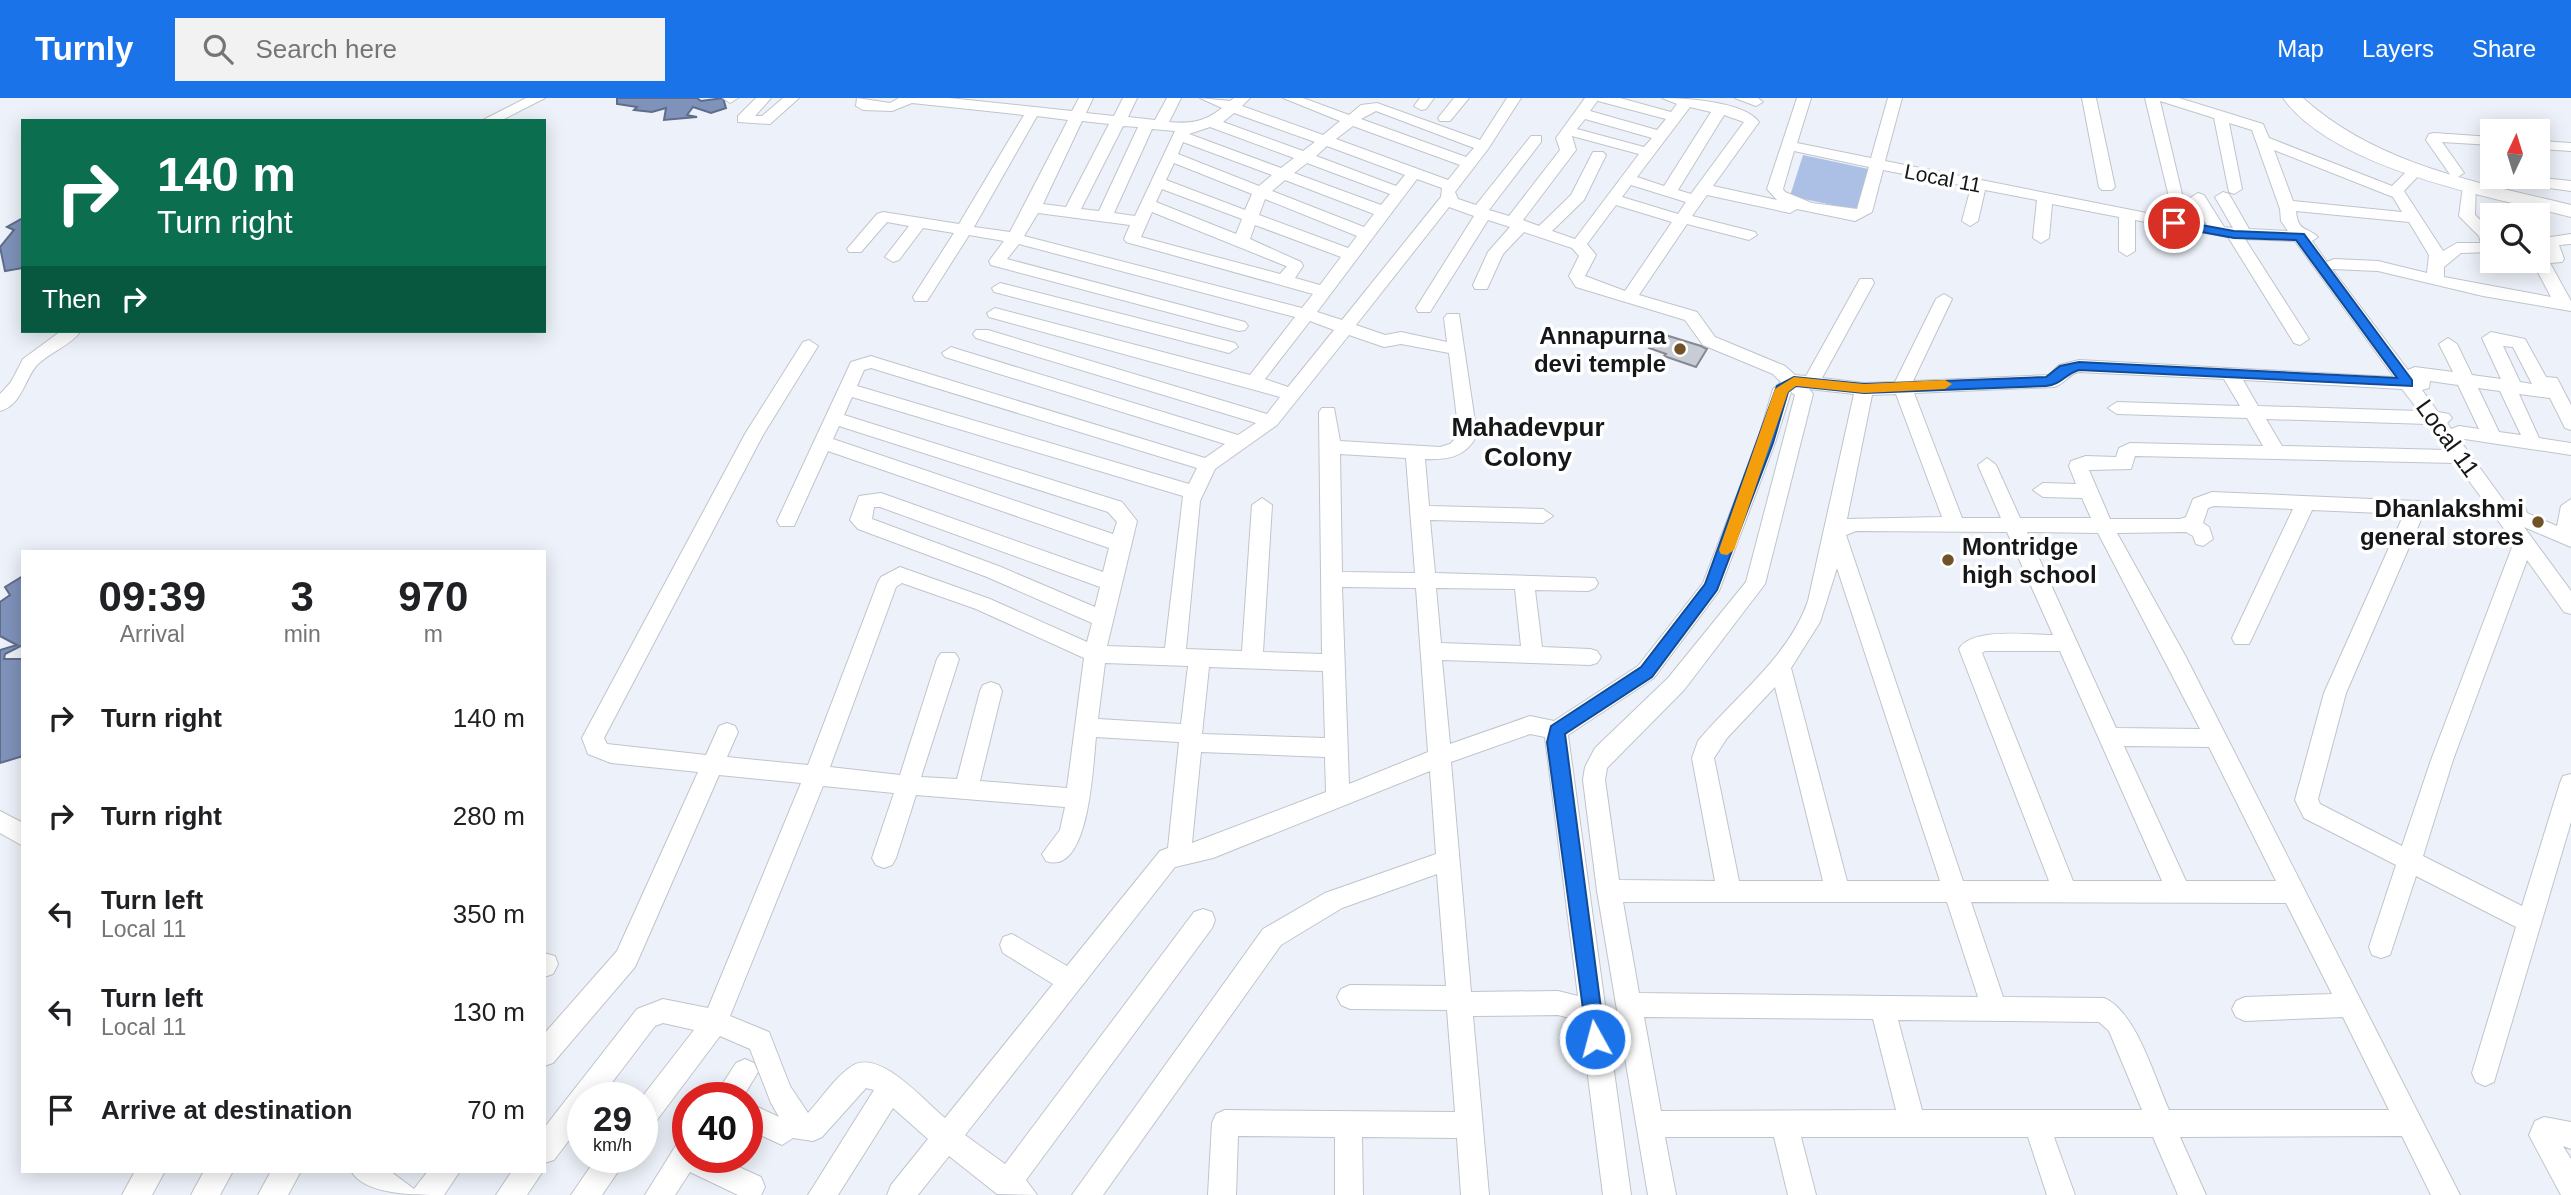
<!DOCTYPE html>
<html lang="en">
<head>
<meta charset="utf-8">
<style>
	body { margin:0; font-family:Arial,sans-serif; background:#f2f2f2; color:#202124; height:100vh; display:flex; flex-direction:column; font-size:26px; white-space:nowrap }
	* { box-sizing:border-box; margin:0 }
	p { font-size:23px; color:#757577 }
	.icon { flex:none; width:38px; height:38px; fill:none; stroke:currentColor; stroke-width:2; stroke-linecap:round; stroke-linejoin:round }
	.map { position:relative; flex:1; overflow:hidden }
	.drawer { position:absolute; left:21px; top:452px; width:525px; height:623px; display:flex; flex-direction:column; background:#fff; border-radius:0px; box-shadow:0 4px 18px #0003 }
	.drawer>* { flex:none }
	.guide { position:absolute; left:21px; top:21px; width:525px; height:214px; border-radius:0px; box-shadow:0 4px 18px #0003; background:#0b6e4f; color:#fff; overflow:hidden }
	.needle { width:46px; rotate:4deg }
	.controls { position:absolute; left:2480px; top:21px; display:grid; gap:14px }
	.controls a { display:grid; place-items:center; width:70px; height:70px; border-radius:0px; background:#fff; box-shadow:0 4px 18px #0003; font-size:35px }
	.speed { position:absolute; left:567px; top:984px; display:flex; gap:14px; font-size:35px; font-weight:700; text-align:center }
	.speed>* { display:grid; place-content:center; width:91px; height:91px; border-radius:50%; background:#fff; box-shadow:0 4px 18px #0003; line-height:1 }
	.speed small { font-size:18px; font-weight:400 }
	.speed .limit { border:10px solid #d22; background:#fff; color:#111 }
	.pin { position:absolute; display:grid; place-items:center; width:60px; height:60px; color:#fff; margin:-30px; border:4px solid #fff; border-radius:50%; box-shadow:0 2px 7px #0007 }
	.me { position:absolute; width:77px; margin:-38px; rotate:353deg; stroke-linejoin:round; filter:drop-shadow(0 0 5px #0008) }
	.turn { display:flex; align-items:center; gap:24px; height:147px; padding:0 21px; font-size:32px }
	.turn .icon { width:91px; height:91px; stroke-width:2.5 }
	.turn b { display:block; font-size:49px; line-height:60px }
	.then { display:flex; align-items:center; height:66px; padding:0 21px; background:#0003; gap:14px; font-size:26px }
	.eta { display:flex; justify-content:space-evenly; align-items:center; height:119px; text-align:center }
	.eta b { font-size:42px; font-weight:800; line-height:49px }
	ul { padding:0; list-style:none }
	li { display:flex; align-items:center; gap:21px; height:98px; padding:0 21px }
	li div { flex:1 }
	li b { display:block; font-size:26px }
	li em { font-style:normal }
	header { display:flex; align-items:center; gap:42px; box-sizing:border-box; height:98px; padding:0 35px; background:#1a73e8; color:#fff }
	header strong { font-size:33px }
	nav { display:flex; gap:38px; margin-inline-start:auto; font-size:24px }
	.search { width:490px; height:63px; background:#f2f2f2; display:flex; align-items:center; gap:18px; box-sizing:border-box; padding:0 24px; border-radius:0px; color:#757577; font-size:26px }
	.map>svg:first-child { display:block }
	.green { fill:#acbfe5 }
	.water { fill:#7f92ba; stroke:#5f6d8a; stroke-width:2 }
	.building { fill:#c8ccd4; stroke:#868991; stroke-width:2 }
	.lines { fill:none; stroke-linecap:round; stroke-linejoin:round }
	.minor-casing { stroke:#c0c4cb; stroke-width:2 }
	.major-casing { stroke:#c0c4cb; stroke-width:2 }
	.minor { fill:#fff; fill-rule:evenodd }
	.major { fill:#fff; fill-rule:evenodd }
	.route { fill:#1a73e8; stroke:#114b97; stroke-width:2 }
	.slow { fill:#f59e0b }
	.poi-dot { fill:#715227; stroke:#fff; stroke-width:2.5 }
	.labels { text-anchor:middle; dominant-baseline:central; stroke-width:7; stroke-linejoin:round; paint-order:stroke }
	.far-street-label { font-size:21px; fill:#151719; stroke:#fff }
	.poi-label { font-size:24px; font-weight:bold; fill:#151719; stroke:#fff; text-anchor:end }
	.street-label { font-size:24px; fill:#151719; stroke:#fff }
	.neighbourhood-label { font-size:26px; font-weight:bold; fill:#151719; stroke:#fff }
</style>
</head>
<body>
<header>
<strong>Turnly</strong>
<div class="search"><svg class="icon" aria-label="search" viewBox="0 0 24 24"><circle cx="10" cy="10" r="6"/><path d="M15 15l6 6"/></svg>Search here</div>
<nav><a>Map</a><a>Layers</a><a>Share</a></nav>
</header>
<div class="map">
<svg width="2571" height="1097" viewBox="0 0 2571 1097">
	<rect width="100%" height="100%" fill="#edf1f9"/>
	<path class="green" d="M1803,57L1873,72L1865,114L1790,98Z"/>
	<path class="water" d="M617,0H697L701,3L723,0L726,10L711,15L693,9L687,17L697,19L664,22L666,10L652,14L634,12L637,9L617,6Z
		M23,120V170L5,173L0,149L14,132L7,129Z
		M23,478V547L5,556L4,561H23V658L0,665V552L17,547L0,538V504L10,497L5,489Z"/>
	<path class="building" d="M1659,235L1701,248L1707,251L1696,269L1664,258L1666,256L1649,250Z"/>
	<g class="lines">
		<g class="minor-casing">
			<path id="minor" d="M526,0H545L500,23H481Z
				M723,0H738L730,5Z
				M756,0H771L755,18H762L783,0H799L770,26L738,24V18Z
				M857,0L890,5L899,0H949L1072,13L1079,0H1093L1086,15L1114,18L1123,0H1137L1128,19L1155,22L1167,0H1181L1169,24C1190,26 1205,24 1222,10L1200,0L1230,3L1234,0H1250L1242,8L1323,37L1340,23L1283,0H1303L1349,17L1361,7L1377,5L1480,42L1507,0H1521L1488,51L1455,94L1458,101L1476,107L1531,38H1541V44L1489,112L1509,118L1560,52L1556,40L1585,0H1620L1671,14L1677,6L1662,0C1686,0 1745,4 1759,24L1713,88L1777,102L1767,91L1797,0H1811L1797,45L1871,60L1888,0H1902L1885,63L2207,127L2190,100L2198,95L2204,97L2224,129L2233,130L2215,99L2223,94L2229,96L2249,131L2288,133L2281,123L2280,111L2252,32L2229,25L2242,91L2234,96L2229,94L2214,20L2160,3L2182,96L2174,101L2169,99L2145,0H2179L2263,26L2269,40L2392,88L2412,68H2422V74L2404,93L2443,153L2457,145H2481L2479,138L2459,118L2463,88L2471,83L2476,85L2475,117L2492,133V154L2461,155L2444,169V179L2551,199L2532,163H2538V154L2546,155L2542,143L2544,140L2571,136V146L2559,147L2564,161L2562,164L2550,165L2571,203V213L2483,198L2378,173L2332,171L2408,272L2415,269L2453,274L2439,246L2448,240L2457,246L2472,277L2501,281L2482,240L2491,234L2525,241L2546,279L2557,280L2571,307V332L2565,330L2550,300L2519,296L2539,340L2571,345V357L2458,340L2507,407L2525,409L2527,415L2557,428L2561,408L2571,401V449L2524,429L2571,493V516L2564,514L2527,462L2453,662L2423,758L2522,808L2560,685L2563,678L2571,676V724L2494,984L2485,988L2476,984L2472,975L2516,829L2416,778L2390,857L2381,860L2372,857L2369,849L2396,767L2304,720L2295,702L2324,595L2404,416L2312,412L2252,540L2249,546H2235L2232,540L2293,411L2214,408L2208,410L2203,425L2209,429L2213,441L2203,448L2196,446L2193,438L2186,434L2117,435L2186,559L2460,1097H2431L2402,1038L2180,1039L2206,1097H2178L2153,1039H2054L2075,1097H2047L2028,1039H1801L1816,1097H1788L1774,1039H1665L1676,1097H1648L1597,793L1583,682L1585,669L1595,650L1668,580L1746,484L1795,297L1791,294L1775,345L1719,493L1654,580L1568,637L1631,1097H1603L1581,923L1558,917L1473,918L1489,1097H1461L1457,1040L1362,1039L1363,1097H1335V1039L1238,1038L1236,1097H1208L1212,1025L1216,1016L1225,1012L1455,1014L1447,912L1350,911L1341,907L1337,899L1341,891L1350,887L1446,888L1437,776L1342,810L1281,847L1103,1097H1072L1263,831L1325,795L1436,756L1430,673L1213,760L1175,769L965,1037L1005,1066L1194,814L1203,811L1212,814L1215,822L1212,830L1026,1082L1037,1097L997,1096L949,1058L918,1097H887L891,1087L928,1041L893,1010L838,1097H808L874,992L866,990L822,1039L813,1043L793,1040L782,1047L747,1031V1004L779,1019L771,1005L750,951L720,938L651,1030L642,1034V999L694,932L663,925L655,928L601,999H583V1024L554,1062L544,1065V1030L637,911L663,901L708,910L801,685L719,677L635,869L553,965L544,968V936L617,853L698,674L611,665L588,656L582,640L745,336L803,244L809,242L818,248L763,337L604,640L607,646L706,657L719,628L727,625L735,628L738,634L727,659L808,667L878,484L881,479L900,469L990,501L1087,544L1092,525L987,479L858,431L850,422L859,398L881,395L1103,474L1109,450L828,353L794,428H780L777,423L851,264L871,258L877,260L1205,360L1225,346L945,259L942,255L951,249L957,251L1238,337L1256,325L976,240L973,236L976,232H988L1267,316L1280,299L989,219L987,215L995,210L1250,277L1295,219L1019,146L1007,161L1245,224L1248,228L1245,232L1239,233L991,167L989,163L1004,143L969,137L927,203H915L913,199L954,135L923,130L899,162L893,164L885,159L909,128L887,124L861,154H849L847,151L877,116L883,114L959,126L1024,17L912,5L892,13L863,12L856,8ZM1598,2V3L1666,21L1657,32L1590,13ZM1690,9L1711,14L1664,88L1637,79ZM1376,13L1474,50L1466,59L1361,21ZM1234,15L1315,44L1303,53L1223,24ZM1724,17L1744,24L1691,96L1678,92ZM1037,18L1068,22L1010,134L974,129ZM1585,21L1652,40L1644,49L1577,31ZM1082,23L1109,26L1066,109L1043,106ZM1123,28L1138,29L1099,113L1081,111ZM1353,28L1460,67L1448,82L1336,41ZM1210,29L1294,60L1281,70L1189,36ZM1152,31L1175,33L1135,118L1114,115ZM1572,38L1639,56L1575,141L1552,133L1584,102L1606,57L1603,54H1593L1571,97L1539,128L1523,122L1576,52ZM1183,44L1272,77L1259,88L1178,56ZM1327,48L1405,77L1396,88L1316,58ZM2274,52L2393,99L2402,114L2293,103ZM1794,53L1869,69L1857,111L1812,105L1785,94L1783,91ZM1174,65L1252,96L1245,112L1166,82ZM1307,65L1390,96L1381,107L1294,75ZM1883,72L1971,89L1962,123L1970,128L1978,123L1985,92L2037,102L2033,140L2041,145L2049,140L2052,106L2119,119V153L2127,158L2135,153V122L2228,139L2294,245L2300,247L2309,241L2245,141L2295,143L2394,279L2079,262L2059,267L2049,277L1913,283L1952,201L1944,196L1936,201L1895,284L1864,285L1822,280L1874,185L1872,181H1860L1806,278L1795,277L1785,268L1715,239L1697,214L1639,197L1687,126L1749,142L1757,137L1755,134L1692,118L1707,97L1790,115L1797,111L1855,123L1872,114ZM1417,81L1442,90L1441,99L1342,222L1317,214ZM1285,82L1374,116L1364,129L1272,93ZM1631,87L1686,104L1678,116L1622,99ZM1162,91L1242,121L1236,136L1156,104ZM1265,101L1357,138L1348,150L1259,117ZM1616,107L1672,124L1625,193L1585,178L1596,157L1587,146ZM1449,109L1474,118L1416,210L1418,214H1430L1488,122L1510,129L1488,154L1473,187L1475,191H1487L1503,156L1524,134L1572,150L1579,158L1569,178L1576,189L1685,222L1703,247L1773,276L1781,284L1773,291L1757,345L1703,485L1638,568L1554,623L1530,618L1450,646L1442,562L1590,567L1597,565L1601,559L1597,553L1590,551L1542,549L1535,492L1588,493L1595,490L1598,485L1595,480L1435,475L1430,422L1543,425L1553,418L1543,411L1429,408L1425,361C1448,362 1466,359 1477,337L1459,216H1447L1444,220L1447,244L1401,234L1385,237L1356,227ZM2296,113L2409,124L2429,157L2427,175L2378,163L2334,161L2327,164L2312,143L2318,139C2307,128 2298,135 2296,113ZM1152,114L1286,168H1287L1280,176L1141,139ZM1038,115L1130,127L1124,141L1126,144L1313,196L1302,210L1024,138ZM1255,127L1341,159L1320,187L1295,180L1303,168L1301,164L1250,141ZM1310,223L1334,232L1288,289L1265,281ZM1349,237L1384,249L1401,246L1449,255L1459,337L1450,346L1440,349L1340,343L1334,310H1322L1319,314L1322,556L1263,554L1272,407L1262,400L1252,407L1242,553L1186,551L1200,403L1215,371L1277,327ZM2503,248L2513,249L2532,286L2520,284ZM871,270L1197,370L1189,386L857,288L864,272ZM2079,274L2224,281L2240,308L2117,304L2108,310L2117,316L2247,320L2263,348L2130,345L2119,350L2116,359L2086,358L2071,363L2069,368L2076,386L2043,385L2033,392L2043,399L2082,400L2091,420H2020L1996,367L1987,360L1978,367L2001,420H1962L1914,295L2054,289C2065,286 2068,276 2079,274ZM2243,282L2402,291L2419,313L2258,308ZM2430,283L2458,287L2479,331L2459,328L2451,331L2447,325L2452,320L2449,316L2438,314L2422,292L2429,290ZM2478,290L2500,293L2521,337L2499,334ZM1809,291L1854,296L1808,503C1788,560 1736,597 1698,643L1692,660L1715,783L1619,782L1605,682L1607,670L1684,592L1765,486L1813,296ZM1896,296L1942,419L1847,421L1872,297ZM852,299L1183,398L1165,550L1107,548L1137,423L1122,404L844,317ZM2266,321L2428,326L2447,352L2282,348ZM839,328L1108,414L1117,424L1113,436L833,341ZM1340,356L1406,360L1415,475L1342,474ZM2135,358L2456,365L2486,406L2212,394L2193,401L2186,419L2180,421H2110L2089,372L2131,371ZM874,409H880L1100,489L1095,509L1001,469L872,421ZM2423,417L2496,420L2514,444L2431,662L2402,748L2320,706L2318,701L2346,595ZM1856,433L2007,434L2053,537C2031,537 1971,529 1959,551L2049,783H1963L1846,437ZM2027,434L2098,435L2200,631L2116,630ZM1837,470L1940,783H1847L1791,570L1820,524ZM902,485L976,511L1084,560L1067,690L980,683L1002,593L999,587L991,584L983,587L980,593L957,681L921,679L959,561L955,555H941L937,561L900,677L830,669L896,489ZM1342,489L1416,490L1428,654L1349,686ZM1436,490L1515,491L1521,548L1441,545ZM1985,553H2060L2162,783H2073L1982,555ZM1105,565L1188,568L1181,626L1098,621ZM1209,569L1323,573L1325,640L1202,636ZM1775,589L1823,783H1739L1714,660L1727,640ZM1530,636L1545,639L1578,898L1558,893L1471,894L1451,664ZM1096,639L1179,644L1168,750L1160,753L1067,868L1012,836L1003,839L1000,847L1003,855L1053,886L945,1020C925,1004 880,950 852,968C836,978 821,1001 808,1015L790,988L769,934L730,918L823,688L894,695L872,760L876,767L884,770L892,767L896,760L916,697L1065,709L1060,732L1042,756L1046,763C1090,779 1093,664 1096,639ZM2124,648L2209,649L2276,783H2186ZM1201,654L1325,659L1326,694L1192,745ZM1623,804H1947L1978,899L1639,895ZM1971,804L2286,805L2332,896L2245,899L2236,903L2232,911L2236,919L2245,923L2343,919L2389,1012H2169C2155,981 2136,913 2104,900L2003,899ZM1644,919L1873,921L1896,1012L1661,1013ZM1898,922L2099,924L2109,933L2142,1012H1922Z
				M1420,0H1434L1426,11L1421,12L1414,8Z
				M1454,0H1469L1450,23H1440L1438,20Z
				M1735,0H1758L1763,4L1756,8Z
				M2082,0H2096L2115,89L2112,92H2102L2099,89Z
				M2434,35L2492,39V47L2442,44L2464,75L2456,80L2451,78L2426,42L2429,36Z
				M2538,43L2571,45V53L2538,51Z
				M2532,79L2571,83V93L2527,87V81Z
				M1000,185L1235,245L1238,249L1229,255L994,194L992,190Z
				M61,233H81C70,248 50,254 37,267C24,282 22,307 0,313V296L11,284L23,261Z
				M0,713L23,725V748L0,735Z
				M544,855L555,858L558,866L553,876L544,879Z
				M745,961L754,965L758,974L743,999H714L736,965Z
				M2544,1019L2571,1024V1051L2563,1048L2571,1061V1097H2561L2529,1037L2535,1023Z
				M688,1041V1059H717L761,1079L765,1089L761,1097H738L690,1074L675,1097H645L678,1044Z
				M597,1059H628L602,1097H571Z
				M135,1073H165L152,1097H122Z
				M204,1073H233L220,1097H191Z
				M271,1073H301L288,1097H258Z
				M351,1073H390L414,1091L428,1073H460L444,1097C414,1097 365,1097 351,1073Z
				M512,1073H543L527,1097H496Z"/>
		</g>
		<g class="major-casing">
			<path id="major" d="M2283,0H2303C2377,67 2477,84 2571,107V119C2488,98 2336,72 2283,0Z"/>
		</g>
		<use href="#minor" class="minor"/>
		<use href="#major" class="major"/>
	</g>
	<path class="route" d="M2174,122L2234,133L2304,136L2412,282V288L2079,272C2065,276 2061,287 2046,288L1864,295L1796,288L1788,294L1773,345L1717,492L1652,579L1565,636L1605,941L1602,948L1595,950L1588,948L1547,644L1551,628L1641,569L1705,486L1777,288L1794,279L1864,286L2046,279L2060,268L2079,264L2397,280L2296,142L2234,140L2169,128V123Z"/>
	<path class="slow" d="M1794,279L1864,286L1945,282L1952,286L1945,291L1864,295L1796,288L1788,294L1734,452L1727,457L1721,456L1719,452L1775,291Z"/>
	<g class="poi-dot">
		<circle cx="1680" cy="251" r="7"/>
		<circle cx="2538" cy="424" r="7"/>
		<circle cx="1948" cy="462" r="7"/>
	</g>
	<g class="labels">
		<g class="far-street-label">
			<text transform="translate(1943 80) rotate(11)">Local 11</text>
		</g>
		<g class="poi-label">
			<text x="1666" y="237">Annapurna<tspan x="1666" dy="28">devi temple</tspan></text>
			<text x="2524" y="410">Dhanlakshmi<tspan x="2524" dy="28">general stores</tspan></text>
			<text x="1962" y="448" text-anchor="start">Montridge<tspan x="1962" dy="28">high school</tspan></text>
		</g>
		<g class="street-label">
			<text transform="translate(2448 340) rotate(54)">Local 11</text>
		</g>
		<g class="neighbourhood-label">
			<text x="1528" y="329">Mahadevpur<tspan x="1528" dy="30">Colony</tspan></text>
		</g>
	</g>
</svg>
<div class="controls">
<a><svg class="needle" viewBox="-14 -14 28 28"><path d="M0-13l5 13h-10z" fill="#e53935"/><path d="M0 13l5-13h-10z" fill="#757577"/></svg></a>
<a><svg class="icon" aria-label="search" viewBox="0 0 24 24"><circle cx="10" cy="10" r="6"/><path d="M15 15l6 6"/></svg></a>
</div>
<div class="speed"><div>29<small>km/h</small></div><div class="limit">40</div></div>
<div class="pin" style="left:2174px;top:125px;background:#d93025"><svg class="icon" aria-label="arrive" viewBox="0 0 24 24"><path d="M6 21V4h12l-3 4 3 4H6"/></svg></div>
<svg class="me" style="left:1595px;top:941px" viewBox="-20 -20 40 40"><circle r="17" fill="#1a73e8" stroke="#fff" stroke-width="3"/><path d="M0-11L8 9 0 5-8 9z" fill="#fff"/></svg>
<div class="guide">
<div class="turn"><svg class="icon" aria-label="right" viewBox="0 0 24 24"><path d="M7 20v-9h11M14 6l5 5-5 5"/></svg><div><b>140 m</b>Turn right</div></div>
<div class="then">Then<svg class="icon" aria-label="right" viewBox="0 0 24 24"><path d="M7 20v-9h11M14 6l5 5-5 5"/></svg></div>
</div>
<section class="drawer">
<div class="eta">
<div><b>09:39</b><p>Arrival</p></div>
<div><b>3</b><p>min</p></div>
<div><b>970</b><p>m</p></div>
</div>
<ul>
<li><svg class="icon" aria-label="right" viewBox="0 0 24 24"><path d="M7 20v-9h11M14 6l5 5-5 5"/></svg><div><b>Turn right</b></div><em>140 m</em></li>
<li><svg class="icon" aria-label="right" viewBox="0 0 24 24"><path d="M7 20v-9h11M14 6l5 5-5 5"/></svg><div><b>Turn right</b></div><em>280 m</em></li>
<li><svg class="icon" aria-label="left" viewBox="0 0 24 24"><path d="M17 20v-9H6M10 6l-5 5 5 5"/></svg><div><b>Turn left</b><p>Local 11</p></div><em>350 m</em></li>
<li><svg class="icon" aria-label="left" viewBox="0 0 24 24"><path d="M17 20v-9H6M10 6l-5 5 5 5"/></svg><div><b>Turn left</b><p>Local 11</p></div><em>130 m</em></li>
<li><svg class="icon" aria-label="arrive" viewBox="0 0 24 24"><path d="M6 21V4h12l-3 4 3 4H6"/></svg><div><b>Arrive at destination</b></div><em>70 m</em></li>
</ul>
</section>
</div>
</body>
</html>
